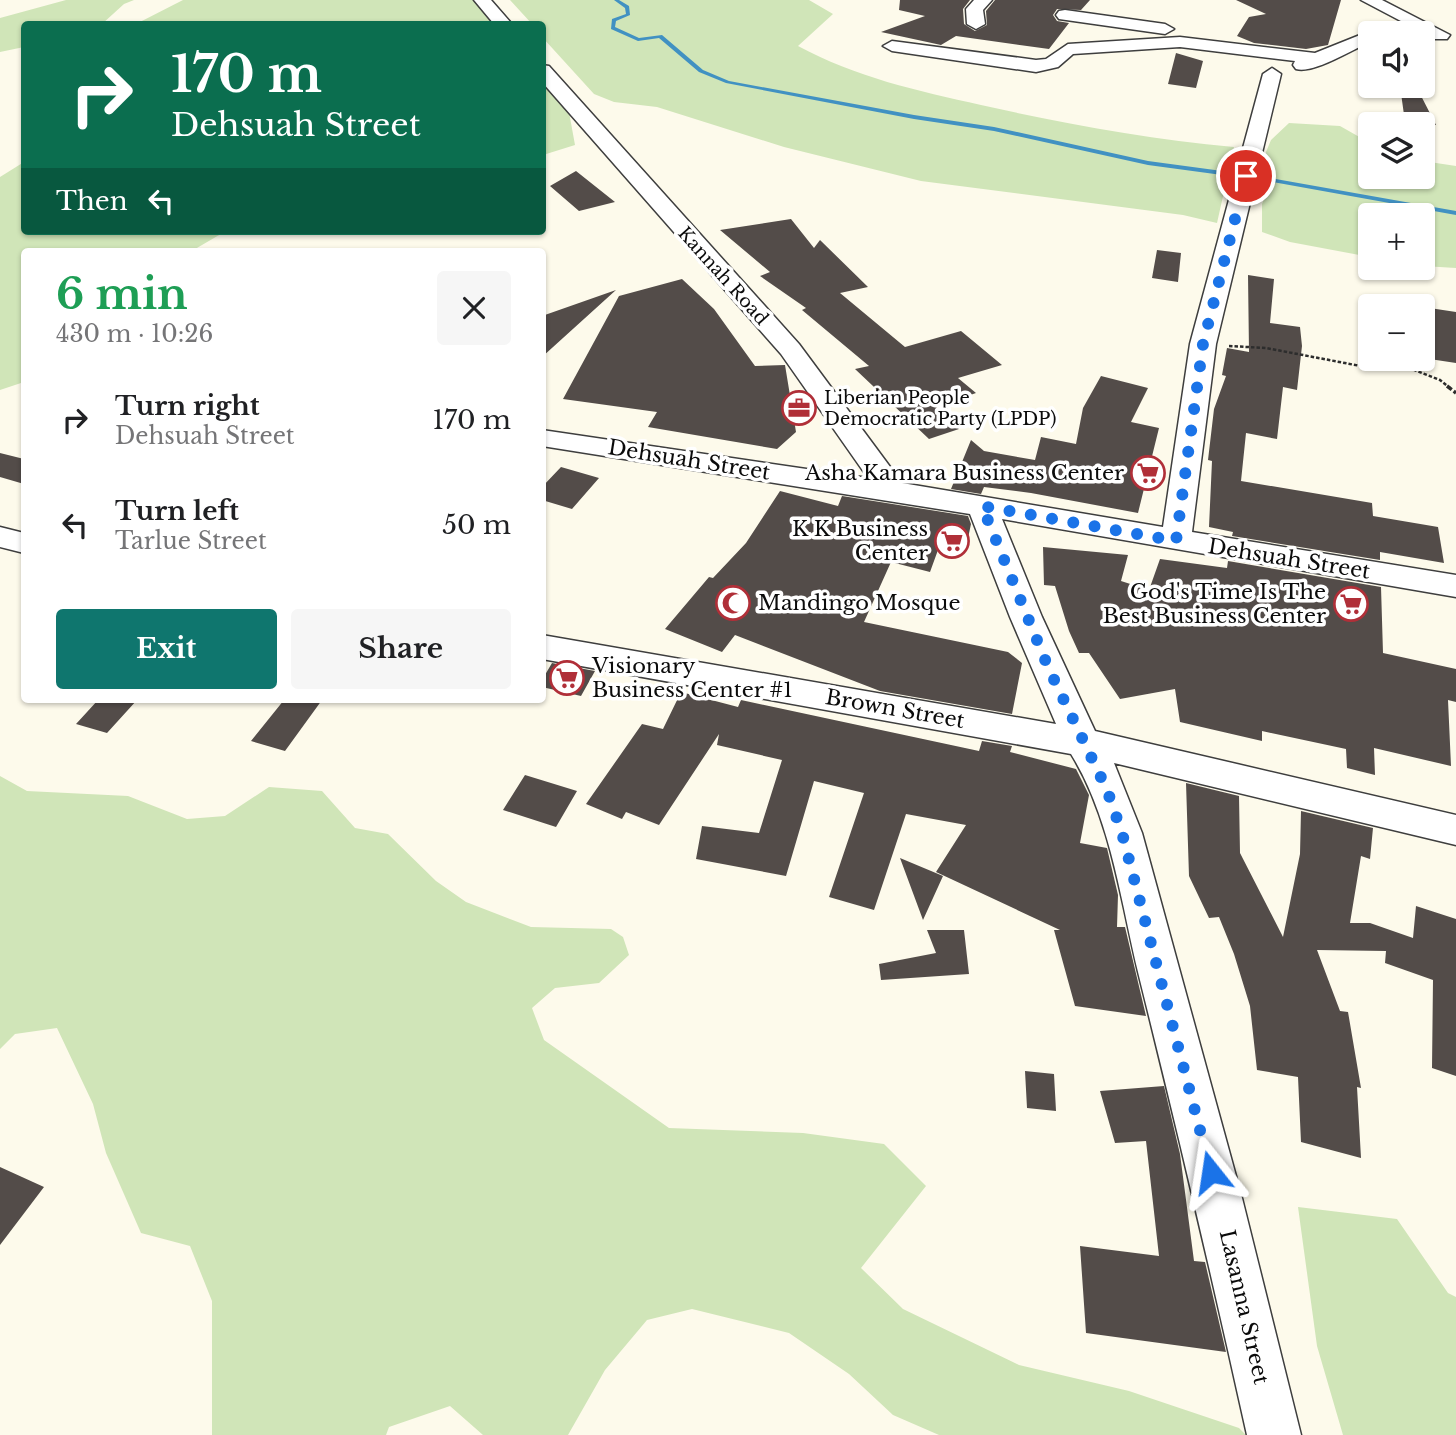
<!DOCTYPE html>
<html lang="en">
<head>
<meta charset="utf-8">
<style>
	body { margin:0; font-family:"Libre Baskerville",serif; background:#f6f6f6; color:#202124; height:100vh; display:flex; flex-direction:column; font-size:26px; white-space:nowrap }
	* { box-sizing:border-box; margin:0 }
	p { font-size:23px; color:#757577 }
	.icon { flex:none; width:38px; height:38px; fill:none; stroke:currentColor; stroke-width:2; stroke-linecap:round; stroke-linejoin:round }
	.map { position:relative; flex:1; overflow:hidden }
	.details { position:absolute; left:21px; top:248px; width:525px; height:455px; display:flex; flex-direction:column; background:#fff; border-radius:7px; box-shadow:0 2px 5px #0004 }
	.details>* { flex:none }
	.top-card { position:absolute; left:21px; top:21px; width:525px; height:214px; border-radius:7px; box-shadow:0 2px 5px #0004; background:#0b6e4f; color:#fff; overflow:hidden }
	.controls { position:absolute; left:1358px; top:21px; display:grid; gap:14px }
	.controls a { display:grid; place-items:center; width:77px; height:77px; border-radius:7px; background:#fff; box-shadow:0 2px 5px #0004; font-size:35px }
	.pin { position:absolute; display:grid; place-items:center; width:60px; height:60px; color:#fff; margin:-30px; border:4px solid #fff; border-radius:50%; box-shadow:0 2px 7px #0007 }
	.me { position:absolute; width:77px; margin:-38px; rotate:345deg; stroke-linejoin:round; filter:drop-shadow(0 0 5px #0008) }
	.turn { display:flex; align-items:center; gap:24px; height:147px; padding:0 35px; font-size:32px }
	.turn .icon { width:91px; height:91px; stroke-width:2.5 }
	.turn b { display:block; font-size:49px; line-height:60px }
	.then { display:flex; align-items:center; height:66px; padding:0 35px; background:#0003; gap:14px; font-size:26px }
	.round { display:grid; place-items:center; flex:none; width:74px; height:74px; border-radius:7px; background:#f6f6f6 }
	.summary { display:flex; align-items:center; justify-content:space-between; height:119px; padding:0 35px }
	h1 { font-size:42px; font-weight:700; line-height:52px; color:#1e9e55 }
	.button { display:flex; gap:14px; margin-top:auto; padding:14px 35px }
	.button a { flex:1; height:80px; border-radius:7px; background:#0f766e; color:#fff; font-size:28px; font-weight:700; line-height:80px; text-align:center }
	.button a+a { background:#f6f6f6; color:#202124 }
	ul { padding:0; list-style:none }
	li { display:flex; align-items:center; gap:21px; height:105px; padding:0 35px }
	li div { flex:1 }
	li b { display:block; font-size:26px }
	li em { font-style:normal }
	.map>svg:first-child { display:block }
	.green { fill:#d0e5b8 }
	.lines { fill:none; stroke-linecap:round; stroke-linejoin:round }
	.stream { fill:#4191c2; fill-rule:evenodd }
	.building { fill:#534c49 }
	.minor-casing { stroke:#3e3e3e; stroke-width:3 }
	.path-far1 { stroke:#2d2d2d; stroke-width:2.5; stroke-dasharray:3.5 2; stroke-linecap:butt }
	.path { stroke:#2d2d2d; stroke-width:3.5; stroke-dasharray:6 2.5; stroke-linecap:butt }
	.minor { fill:#fff; fill-rule:evenodd }
	.route { stroke:#1a73e8; stroke-width:12; stroke-dasharray:0 21.6 }
	.labels { text-anchor:middle; dominant-baseline:central; stroke-width:7; stroke-linejoin:round; paint-order:stroke }
	.far-street-label { font-size:18px; fill:#0b0b0b; stroke:#fff }
	.far-poi-label { font-size:18px; fill:#0b0b0b; stroke:#fff; text-anchor:start }
	.street-label { font-size:21px; fill:#0b0b0b; stroke:#fff }
	.poi-label { font-size:21px; fill:#0b0b0b; stroke:#fff; text-anchor:end }
</style>
</head>
<body>
<div class="map">
<svg width="1456" height="1435" viewBox="0 0 1456 1435">
	<rect width="100%" height="100%" fill="#fdfaeb"/>
	<path class="green" d="M66,0H134L124,4L102,24H24V47L0,52V18Z
		M183,0H475L492,24H136Z
		M510,0H809L833,14L798,46C855,77 918,91 981,105C1065,124 1148,139 1234,147L1217,223L1183,215L921,181L784,147L657,107L614,102L594,94L543,38L542,24H532Z
		M542,83L569,112L575,145L543,155Z
		M1289,123L1340,126L1370,143V177H1423V161L1456,166V268L1423,266V215H1370V257L1290,242L1262,232V204L1271,182L1266,152L1271,140Z
		M24,162V231H226L190,252H24V382L0,390V177Z
		M0,776L27,791L128,796L187,819L225,816L269,787L322,791L355,828L388,834L436,881L466,902L531,927L611,929L623,937L629,955L599,983L555,988L532,1008L544,1040L669,1128L803,1133L884,1144L926,1186L861,1268L903,1309L1019,1365L1129,1391L1239,1428L1246,1435H939L893,1415L849,1374L789,1333L692,1309L647,1320L605,1370L568,1435H483L450,1406L389,1427L386,1435H212V1301L190,1246L141,1233L106,1153L93,1104L57,1028L15,1034L0,1049Z
		M1298,1207L1397,1219L1448,1293L1456,1297V1435H1343L1317,1346Z"/>
	<g class="lines">
		<path class="stream" d="M614,0H619L629,6L630,15L616,21L615,27L639,38L662,35L703,70L729,81L914,115L994,127L1148,161L1237,173L1240,175L1237,177L1148,165L994,131L914,119L726,83L699,72L659,38L638,41L611,29L612,19L626,14L625,8Z
			M1258,176L1456,211V215L1256,179V177Z"/>
	</g>
	<path class="building" d="M900,0H970L963,9L964,24L975,31L987,25L986,11L995,0H1090L1081,10L1057,9L1053,15L1057,21L1069,23L1049,49L956,36L941,45L881,32L925,16L899,10Z
		M1236,0H1341L1328,45L1306,49L1254,43L1237,36L1249,17L1266,14Z
		M1176,53L1203,61L1196,88L1168,84Z
		M1400,86H1416L1436,125L1405,122Z
		M576,171L615,202L579,211L550,186Z
		M791,219L814,248L820,240L868,287L840,293L905,347L961,331L1002,365L958,378L976,393L936,407L959,429L929,439L855,369L869,366L802,310L806,308L760,276L770,272L720,230Z
		M1157,250L1181,253L1178,282L1152,278Z
		M1248,275L1274,279L1270,323L1300,327L1302,346L1297,390L1283,387L1277,439L1246,433L1241,481L1372,503L1373,516L1438,527L1444,563L1380,552V560L1232,536L1233,532L1209,527L1212,461L1208,460L1214,409L1226,376L1222,375L1227,348L1249,352Z
		M682,279L714,309L755,366L785,365L796,432L777,449L648,427L657,412L563,399L619,296Z
		M616,290L542,357V316Z
		M1423,307L1456,312V363L1423,358Z
		M1101,376L1148,388L1131,422L1159,428L1138,513L1031,493L984,487L981,494L951,489L971,440L984,451L1035,460L1041,437L1076,444L1083,408Z
		M0,453L24,459V484L0,477Z
		M561,467L599,478L572,509L542,500V487Z
		M780,491L838,506L842,496L968,516L971,524L965,552L938,550L930,572L891,562L864,622L1008,652L1022,663L1012,714L880,691L735,635L722,652L665,629L709,577L713,578L746,543Z
		M1043,547L1128,555L1121,581L1149,590L1160,559L1227,568L1228,561L1381,587L1383,653L1456,669V702L1448,700L1451,766L1374,748L1375,775L1347,768L1346,749L1262,731V741L1180,722L1175,689L1120,699L1089,653H1079L1069,631L1055,586L1044,585Z
		M552,663L595,671L581,696L542,687V680Z
		M681,692L738,707L741,700L979,751L982,741L1012,746L1010,752L1076,769L1089,795L1080,843L1107,848L1118,895L1117,927H1125L1146,1016L1075,1006L1054,930H1060L936,872L966,825L906,814L874,910L829,897L864,793L814,781L786,876L696,859L702,826L759,833L782,760L717,745L719,734L659,825L626,812L622,819L586,804L642,724L663,729Z
		M98,700H137L107,733L76,724Z
		M284,700H322L285,751L251,741Z
		M525,775L577,791L556,827L503,810Z
		M1186,783L1239,796L1240,853L1283,937L1300,854L1301,811L1373,828L1370,859L1361,856L1350,923H1370L1413,938L1416,906L1456,919V1076L1432,1068L1433,980L1385,963L1386,951L1317,950L1340,1011L1348,1012L1361,1088L1357,1087L1361,1158L1301,1142L1298,1077L1257,1070L1250,1006L1234,954L1219,917L1209,918L1189,876Z
		M900,858L943,876L923,920Z
		M927,930H964L969,974L881,980L879,964L936,953Z
		M1025,1071L1054,1074L1056,1111L1027,1108Z
		M1164,1086L1180,1154L1194,1261L1205,1262L1226,1352L1086,1333L1080,1246L1159,1256L1146,1141L1115,1143L1100,1091Z
		M0,1167L44,1187L0,1245Z"/>
	<g class="lines">
		<g class="minor-casing">
			<path id="minor" d="M474,0H491L512,24H494Z
				M974,0H992L983,10L985,24L976,29L967,24L966,9Z
				M1361,0H1382L1450,35L1447,39H1435Z
				M1065,10L1165,24L1174,29L1165,34L1059,19L1056,15L1059,11Z
				M1370,31L1377,33H1370V42C1351,50 1314,74 1296,69L1293,65L1295,61L1180,47L1073,54L1058,67L1036,72L892,51L883,46L892,41L1036,60L1046,59L1068,44L1180,37L1315,53Z
				M542,65L549,66L799,344L902,483L1163,527L1190,344L1263,74L1272,68L1281,74L1216,344L1192,532L1456,575V597L1002,519L1042,617L1095,731L1456,815V845L1114,763L1142,833L1242,1198L1301,1435H1247C1213,1281 1177,1128 1139,976C1121,903 1111,818 1071,754L542,659V635L1056,724L1010,617L970,514L542,446V430L868,478L781,354L542,82Z
				M0,527L24,533V553L0,547Z"/>
		</g>
		<path class="path-far1" d="M1229,346L1266,348L1371,368L1404,366L1440,380L1450,388"/>
		<path class="path" d="M1447,386L1456,393"/>
		<use href="#minor" class="minor"/>
	</g>
	<g class="lines">
		<path class="route" d="M1211,1172L1122,833L1107,790L1048,667L982,506L1176,541L1203,344L1246,176"/>
	</g>
	<defs>
		<g id="office-ring" transform="scale(1.75)"><circle r="9.5" fill="#fff" stroke="#b02f38" stroke-width="1.5"/><path d="M-6-3h4V-5.5h4V-3h4V5H-6ZM-1-4.5V-3h2v-1.5ZM-6 0V1H6V0Z" fill="#b02f38"/></g>
		<g id="supermarket-ring" transform="scale(1.75)"><circle r="9.5" fill="#fff" stroke="#b02f38" stroke-width="1.5"/><path d="M-6-5.5h2.5l.6 2H6L4.5 2H-2.5L-4.4-4H-6ZM-1.5 3.2a1.3 1.3 0 1 0 .1 0ZM3 3.2a1.3 1.3 0 1 0 .1 0Z" fill="#b02f38"/></g>
		<g id="mosque-ring" transform="scale(1.75)"><circle r="9.5" fill="#fff" stroke="#b02f38" stroke-width="1.5"/><path d="M3.5-4.9A6 6 0 1 0 3.5 4.9A5 5 0 1 1 3.5-4.9Z" fill="#b02f38"/></g>
	</defs>
	<g fill-rule="evenodd">
		<use href="#office-ring" x="799" y="408"/>
		<use href="#supermarket-ring" x="1148" y="473"/>
		<use href="#supermarket-ring" x="952" y="541"/>
		<use href="#mosque-ring" x="733" y="603"/>
		<use href="#supermarket-ring" x="1351" y="604"/>
		<use href="#supermarket-ring" x="567" y="678"/>
	</g>
	<g class="labels">
		<g class="far-street-label">
			<text transform="translate(723 276) rotate(48)">Kannah Road</text>
		</g>
		<g class="far-poi-label">
			<text x="824" y="398">Liberian People<tspan x="824" dy="21">Democratic Party (LPDP)</tspan></text>
		</g>
		<g class="street-label">
			<text transform="translate(689 460) rotate(9)">Dehsuah Street</text>
			<text transform="translate(1289 559) rotate(9)">Dehsuah Street</text>
			<text transform="translate(895 709) rotate(10)">Brown Street</text>
			<text transform="translate(1244 1307) rotate(77)">Lasanna Street</text>
		</g>
		<g class="poi-label">
			<text x="1124" y="473">Asha Kamara Business Center</text>
			<text x="928" y="529">K K Business<tspan x="928" dy="24">Center</tspan></text>
			<text x="1326" y="592">God's Time Is The<tspan x="1326" dy="24">Best Business Center</tspan></text>
			<text x="758" y="603" text-anchor="start">Mandingo Mosque</text>
			<text x="592" y="666" text-anchor="start">Visionary<tspan x="592" dy="24">Business Center #1</tspan></text>
		</g>
	</g>
</svg>
<div class="controls">
<a><svg class="icon" aria-label="sound" viewBox="0 0 24 24"><path d="M4 9h4l5-4v14l-5-4H4zM17 9q2 3 0 6"/></svg></a>
<a><svg class="icon" aria-label="layers" viewBox="0 0 24 24"><path d="M12 4l9 5-9 5-9-5zM3 14l9 5 9-5"/></svg></a>
<a>+</a>
<a>−</a>
</div>
<div class="pin" style="left:1246px;top:176px;background:#d93025"><svg class="icon" aria-label="arrive" viewBox="0 0 24 24"><path d="M6 21V4h12l-3 4 3 4H6"/></svg></div>
<svg class="me" style="left:1211px;top:1172px" viewBox="-20 -20 40 40"><path d="M0-17L14 15 0 8-14 15z" fill="#1a73e8" stroke="#fff" stroke-width="4"/></svg>
<div class="top-card">
<div class="turn"><svg class="icon" aria-label="right" viewBox="0 0 24 24"><path d="M7 20v-9h11M14 6l5 5-5 5"/></svg><div><b>170 m</b>Dehsuah Street</div></div>
<div class="then">Then<svg class="icon" aria-label="left" viewBox="0 0 24 24"><path d="M17 20v-9H6M10 6l-5 5 5 5"/></svg></div>
</div>
<section class="details">
<div class="summary"><div><h1>6 min</h1><p>430 m · 10:26</p></div><a class="round"><svg class="icon" aria-label="close" viewBox="0 0 24 24"><path d="M6 6l12 12M18 6L6 18"/></svg></a></div>
<ul>
<li><svg class="icon" aria-label="right" viewBox="0 0 24 24"><path d="M7 20v-9h11M14 6l5 5-5 5"/></svg><div><b>Turn right</b><p>Dehsuah Street</p></div><em>170 m</em></li>
<li><svg class="icon" aria-label="left" viewBox="0 0 24 24"><path d="M17 20v-9H6M10 6l-5 5 5 5"/></svg><div><b>Turn left</b><p>Tarlue Street</p></div><em>50 m</em></li>
</ul>
<div class="button"><a>Exit</a><a>Share</a></div>
</section>
</div>
</body>
</html>
